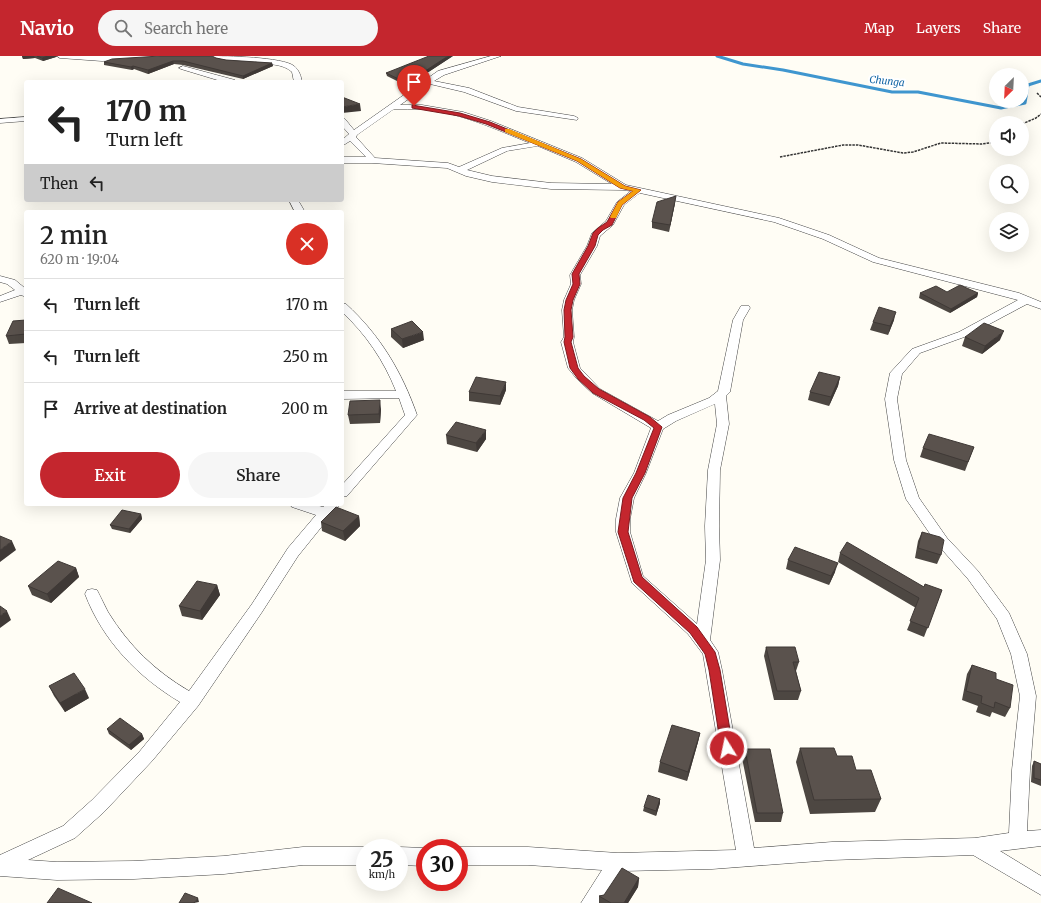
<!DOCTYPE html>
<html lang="en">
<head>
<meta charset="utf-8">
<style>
	body { margin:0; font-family:Merriweather,serif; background:#f6f6f6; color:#222; height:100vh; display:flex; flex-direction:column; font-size:15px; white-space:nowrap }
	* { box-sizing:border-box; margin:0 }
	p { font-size:13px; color:#767676 }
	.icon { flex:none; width:22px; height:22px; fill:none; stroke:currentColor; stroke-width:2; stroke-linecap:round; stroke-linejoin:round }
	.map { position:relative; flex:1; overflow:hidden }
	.side { position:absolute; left:24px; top:154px; width:320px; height:296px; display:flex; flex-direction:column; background:#fff; border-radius:4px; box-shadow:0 4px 16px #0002 }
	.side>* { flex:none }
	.guide { position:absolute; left:24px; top:24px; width:320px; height:122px; border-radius:4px; box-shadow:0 4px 16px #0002; background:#fff; color:#222; overflow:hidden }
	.needle { width:26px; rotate:204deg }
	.fabs { position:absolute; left:989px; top:12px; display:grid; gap:8px }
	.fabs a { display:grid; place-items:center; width:40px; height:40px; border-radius:50%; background:#fff; box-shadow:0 4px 16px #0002; font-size:20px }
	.speed { position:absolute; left:356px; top:783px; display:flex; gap:8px; font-size:20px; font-weight:700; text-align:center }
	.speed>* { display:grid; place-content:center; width:52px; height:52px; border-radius:50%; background:#fff; box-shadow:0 4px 16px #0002; line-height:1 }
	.speed small { font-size:10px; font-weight:400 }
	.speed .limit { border:6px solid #d22; background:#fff; color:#111 }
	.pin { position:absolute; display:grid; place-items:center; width:34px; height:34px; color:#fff; margin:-41px -17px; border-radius:50% 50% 50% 0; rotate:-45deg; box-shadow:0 0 4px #0007 }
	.pin .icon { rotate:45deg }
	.me { position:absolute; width:44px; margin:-22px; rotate:350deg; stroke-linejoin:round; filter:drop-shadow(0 0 3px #0008) }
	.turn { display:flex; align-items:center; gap:14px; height:84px; padding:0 16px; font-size:18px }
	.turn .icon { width:52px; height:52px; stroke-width:2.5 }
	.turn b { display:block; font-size:28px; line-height:34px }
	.then { display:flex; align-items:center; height:38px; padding:0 16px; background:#0003; gap:8px; font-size:15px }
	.round { display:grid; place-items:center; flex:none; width:42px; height:42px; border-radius:21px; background:#f6f6f6 }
	.summary { display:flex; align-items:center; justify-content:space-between; height:68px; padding:0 16px }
	h1 { font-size:24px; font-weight:600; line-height:30px }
	.primary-button { display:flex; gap:8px; margin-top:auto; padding:8px 16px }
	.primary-button a { flex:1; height:46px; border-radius:24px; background:#c4262e; color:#fff; font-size:16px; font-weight:600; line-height:46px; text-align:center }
	.primary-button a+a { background:#f6f6f6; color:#222 }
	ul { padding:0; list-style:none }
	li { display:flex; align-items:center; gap:12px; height:52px; padding:0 16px; border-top:1px solid #e0e0e0 }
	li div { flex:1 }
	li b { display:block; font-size:15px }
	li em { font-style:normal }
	header { display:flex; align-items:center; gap:24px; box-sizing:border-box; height:56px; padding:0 20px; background:#c4262e; color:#fff }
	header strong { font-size:19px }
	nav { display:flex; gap:22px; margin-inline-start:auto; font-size:14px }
	.search { width:280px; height:36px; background:#f6f6f6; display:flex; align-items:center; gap:10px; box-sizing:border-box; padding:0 14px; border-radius:22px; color:#767676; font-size:15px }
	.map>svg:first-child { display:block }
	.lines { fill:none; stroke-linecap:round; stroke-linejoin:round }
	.stream { stroke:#3f96cf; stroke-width:3 }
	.street-casing { stroke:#444; stroke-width:1 }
	.path { stroke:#333; stroke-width:1.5; stroke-dasharray:2.5 1; stroke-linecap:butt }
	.street { fill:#fff; fill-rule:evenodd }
	.wall { fill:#4d4742 }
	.shaded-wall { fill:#3f3936 }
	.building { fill:#5a524d; stroke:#3f3936 }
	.route { fill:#c4262e; stroke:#7f191e }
	.slow { fill:#f59e0b }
	.labels { text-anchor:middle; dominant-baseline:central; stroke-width:4; stroke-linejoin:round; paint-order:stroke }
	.far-water-label { font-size:10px; font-style:italic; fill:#1768a6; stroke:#fff }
</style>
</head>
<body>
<header>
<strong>Navio</strong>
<div class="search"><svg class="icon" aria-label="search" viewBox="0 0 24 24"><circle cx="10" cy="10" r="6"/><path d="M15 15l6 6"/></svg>Search here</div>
<nav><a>Map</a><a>Layers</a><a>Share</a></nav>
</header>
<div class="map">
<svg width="1041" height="847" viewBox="0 0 1041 847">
	<rect width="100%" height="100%" fill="#fffdf5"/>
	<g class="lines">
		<path class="stream" d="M717,0L743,8L783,14L892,36H918L1001,52L1025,47L1028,29L1041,25"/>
		<g class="street-casing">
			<path id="street" d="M57,0H163L160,2L102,5L60,2Z
				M209,0C225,0 283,1 294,10C299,14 301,20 302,26H294L292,16C276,0 227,14 209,0Z
				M491,0H501L444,19L434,25L469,32L518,51L574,60L578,62L577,64L516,55L464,36L430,28L400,49H422L463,56L491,65L582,102L626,129L779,162L829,179L879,202L1019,237L1041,246V253L1027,248L967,280L920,297L902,318L897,343L906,404L919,442L947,482L978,515L1009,557L1027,598L1036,640L1030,714L1027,775L1041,774V790L1000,795L1041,820V839L973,799L832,804L712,813L623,815L602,847H581L602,814L528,809H459V792H457L459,791H528L618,797L736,794L703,598L688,578L632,527L616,476V463L620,442L634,417L651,372L592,337L577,323L568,312L561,286L564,281L562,254L564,244L571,228L570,219L587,190L592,177L606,165L617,146L631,135L623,134L551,133L492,126L466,120L447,112L372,107H342V101H366L350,85L342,90V84L349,78L342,70V63H345L354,74L438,15ZM394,53C403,53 412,53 421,53C459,56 495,73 530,87L502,92L459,111L448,107L375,102L356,81L357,79ZM538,90L576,106L612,128L551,127L492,120L467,114L507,95ZM640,137L774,166L823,183L873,206L1018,244L959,276L912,293L890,317L885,343L894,404L906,443L937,488L968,523L997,563L1011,598L1020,640L1012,714L1009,777L975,782L832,786L754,792L722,614L718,596L710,584L720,504L719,470L720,414L729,368L726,340L730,336L743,264L750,252L749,250H741L733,264L718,335L709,342L668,359L658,365L600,333L580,312L573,286L574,281L572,254L574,244L581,228L580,219L597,190L600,180L613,169L624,149ZM715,348L717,368L708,414L705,470L706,504L697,568L643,520L630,476V463L634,442L646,417L663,373L676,365Z
				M183,10L235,24L236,26H224L181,13L179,12Z
				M26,61V65L0,67V63Z
				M289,144H298L305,156H295Z
				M0,220L15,224L26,233V241L21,239L0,246V240L15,234L7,228L0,226Z
				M342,247L346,248C380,279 402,316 417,359L347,440L342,441V429L405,359L399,342L342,343V335H396C384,305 366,278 342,256Z
				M290,448H312L323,451L326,448H340L298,500L262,556L198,650L152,705L104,756L75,782L28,804L57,806L134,805L224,800L303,791H365L367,792H365V809H303L224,818L134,823L57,824L0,820V799L63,770L92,744L140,695L180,646C138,621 103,585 85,538L87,534L92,533L97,534C101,541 104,549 108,556C129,590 155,615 189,635L252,548L288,492L316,459L292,451Z
				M399,791L425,792V810L399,809V792H397Z"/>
		</g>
		<path class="path" d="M1037,37L1041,41
			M1022,68L1036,62L1041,58
			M780,101L843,89H858L903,97L913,96L941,87L982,88L996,86"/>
		<use href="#street" class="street"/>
	</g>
	<path class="wall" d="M22,0H57L56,1L43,5L35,2L23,3Z
		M453,0L407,30L387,20L386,17Z
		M216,2L226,4L272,7L273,10L243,23L183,9L174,8L148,18L134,13L132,14L104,9V6Z
		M675,147L669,176L652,172V166Z
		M947,236L978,237L977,241L950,257L919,242L920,237Z
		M26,264V287L9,288L6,280Z
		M894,264L888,279L870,274L873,266Z
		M391,273L424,284L403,292L391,281Z
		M965,281L1000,284L982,298L962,290Z
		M840,321L838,330L829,350L808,344L810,336Z
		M506,334L500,349L469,345V336Z
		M381,353L380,367L350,368L348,359Z
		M446,379L486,383L477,396L447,388Z
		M974,391L965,415L920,401L923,392Z
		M141,458L142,463L130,477L112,473L110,469Z
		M359,460L360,470L345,485L322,475L321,466Z
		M922,476L941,499L937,508L915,502L918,485Z
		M840,497L924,531L942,534L924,581L907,574L916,552L838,506Z
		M788,504L835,516L829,529L786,513Z
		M76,512L79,521L51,547L32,539L28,530Z
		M217,529L220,539L202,564L182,560L179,550Z
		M766,591L799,606L796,615L801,635L798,644H774L764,600Z
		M972,609L996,623L1010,652L1005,661L992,656L990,661L976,656L978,650L962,644L967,618Z
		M49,630L89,642L65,656L54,640Z
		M107,673L142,678L144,683L131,694L109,678Z
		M700,677L698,686L687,725L658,716L660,706Z
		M800,692L837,700L881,743L875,756L810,758L796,706Z
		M745,693L783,757L781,766H755L742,702Z
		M1034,705L1041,708V730L1031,726L1032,710Z
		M660,743V747L656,760L643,755L644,751Z
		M639,822L638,831L628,847H599V840L604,839Z"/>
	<path class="shaded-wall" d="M22,0H34L35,2L23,3Z
		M48,0H57L56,1L43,5L42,2Z
		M448,0H453L407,30V27Z
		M173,5L174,8L148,18V14Z
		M272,7L273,10L243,23V20Z
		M133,10L134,13L132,14L131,11Z
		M360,48L361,55L342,57V51Z
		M676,140L675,147L669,176L670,169Z
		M978,237L977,241L950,257L951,253Z
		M896,256L894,264L888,279L890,270Z
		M1004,275L1000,284L982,298L985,290Z
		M423,276L424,284L403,292L402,283Z
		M840,321L838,330L829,350L831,341Z
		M506,326V334L500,349V340Z
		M380,344L381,353L380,367L379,358Z
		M486,374V383L477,396L476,387Z
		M141,458L142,463L130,477L129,473Z
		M359,460L360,470L345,485L343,475Z
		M12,485L16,494L0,506V494Z
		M838,507L835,516L829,529L831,520Z
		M76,512L79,521L51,547L47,538Z
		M217,529L220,539L202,564L200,555Z
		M7,555L11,564L0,572V560Z
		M85,633L89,642L65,656L60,647Z
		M700,677L698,686L687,725L688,716Z
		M142,678L144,683L131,694L129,689Z
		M660,743V747L656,760V755Z
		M639,822L638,831L628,847H624Z
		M198,842L199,846L194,847Z"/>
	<path class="building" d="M37,0H48L42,2Z
		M160,0H212L216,2L226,4L272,7L243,20L183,5H173L148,14L133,10L131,11L104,6L112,3Z
		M429,0H448L407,27L386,17Z
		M342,41L360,48L342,51Z
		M676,140L670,169L652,166L657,146Z
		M960,229L978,237L951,253L920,237L936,230L947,236Z
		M879,251L896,256L890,270L873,266Z
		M26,264V278L6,280L13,265Z
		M412,265L423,276L402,283L391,273Z
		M984,267L1004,275L985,290L965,281Z
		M819,316L840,321L831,341L810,336Z
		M476,321L506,326L500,340L469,336Z
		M380,344L379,358L348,359L350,345Z
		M456,366L486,374L476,387L446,379Z
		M929,378L974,391L968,406L923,392Z
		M336,451L359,460L343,475L321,466Z
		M122,454L141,458L129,473L110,469Z
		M922,476L940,481L944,484L941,499L918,492Z
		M0,480L12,485L0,494Z
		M847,486L924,531L925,528L942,534L928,572L910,565L919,542L840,497Z
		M795,491L838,507L831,520L788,504Z
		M58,505L76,512L47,538L28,530Z
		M197,525L217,529L200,555L179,550Z
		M0,550L7,555L0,560Z
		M766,591H795L799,606H793L801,635H777Z
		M972,609L996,617V623L1013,629L1010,652L995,646L994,652L981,647L982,640L966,635Z
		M74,617L85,633L60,647L49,630Z
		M120,662L142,678L129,689L107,673Z
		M672,669L700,677L688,716L660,706Z
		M800,692H834L837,700H852L856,714H871L881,743L814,744Z
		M745,693H770L783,757H757Z
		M1034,705L1041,708V724L1034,722Z
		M648,739L660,743L656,755L644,751Z
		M622,812L639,822L624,847H611L599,840L604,839Z
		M58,832L92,847H47Z
		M185,837L198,842L194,847H179Z"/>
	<path class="route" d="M412,49L460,57L490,66L581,103L625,130L641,134L622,149L612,169L603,174L598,179L595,190L579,218L580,228L573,244L571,254L573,281L571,286L578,312L584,320L599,333L650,361L662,371L645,417L632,442L628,476L642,521L697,571L715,596L720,614L733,692L731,695L727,697L722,695L721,692L709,614L705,598L690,577L634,526L618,476L623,442L636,417L654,372L644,364L593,337L578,323L570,312L564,286L565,281L564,254L566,244L573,228L572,218L588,190L593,177L598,172L607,166L618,146L633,135L620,132L577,105L486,68L459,60L412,52Z"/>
	<path class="slow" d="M505,73H509L581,103L625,130L641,134L622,149L616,162H611L610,161L618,146L633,135L620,132L577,105L505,76Z"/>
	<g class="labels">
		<g class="far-water-label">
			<text transform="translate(887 25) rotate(6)">Chunga</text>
		</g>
	</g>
</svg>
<div class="fabs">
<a><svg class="needle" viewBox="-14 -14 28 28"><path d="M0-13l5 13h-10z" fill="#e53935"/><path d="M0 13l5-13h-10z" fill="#767676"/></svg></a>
<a><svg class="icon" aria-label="sound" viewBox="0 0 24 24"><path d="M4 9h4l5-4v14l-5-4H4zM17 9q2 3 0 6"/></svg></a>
<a><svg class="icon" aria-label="search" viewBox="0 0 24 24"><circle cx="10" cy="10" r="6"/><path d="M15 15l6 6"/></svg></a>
<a><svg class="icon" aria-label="layers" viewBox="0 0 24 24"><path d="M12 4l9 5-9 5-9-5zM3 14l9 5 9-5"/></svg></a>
</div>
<div class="speed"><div>25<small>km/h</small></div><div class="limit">30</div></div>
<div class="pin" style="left:414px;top:50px;background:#d93025"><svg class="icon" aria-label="arrive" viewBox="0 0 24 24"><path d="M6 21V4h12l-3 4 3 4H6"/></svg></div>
<svg class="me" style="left:727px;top:692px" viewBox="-20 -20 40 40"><circle r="17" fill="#c4262e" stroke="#fff" stroke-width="3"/><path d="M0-11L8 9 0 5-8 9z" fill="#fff"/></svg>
<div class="guide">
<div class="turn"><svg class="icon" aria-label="left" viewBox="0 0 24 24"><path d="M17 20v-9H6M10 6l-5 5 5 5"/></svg><div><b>170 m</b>Turn left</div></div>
<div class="then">Then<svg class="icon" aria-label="left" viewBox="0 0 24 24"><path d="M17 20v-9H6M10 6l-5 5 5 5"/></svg></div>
</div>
<section class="side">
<div class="summary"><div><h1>2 min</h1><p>620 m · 19:04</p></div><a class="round" style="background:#d93025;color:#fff"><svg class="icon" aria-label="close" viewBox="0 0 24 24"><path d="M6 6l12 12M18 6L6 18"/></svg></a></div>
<ul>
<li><svg class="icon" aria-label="left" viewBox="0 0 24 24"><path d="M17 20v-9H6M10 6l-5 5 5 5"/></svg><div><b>Turn left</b></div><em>170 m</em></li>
<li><svg class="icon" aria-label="left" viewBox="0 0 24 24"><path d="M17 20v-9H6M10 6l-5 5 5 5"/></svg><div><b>Turn left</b></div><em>250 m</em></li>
<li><svg class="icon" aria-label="arrive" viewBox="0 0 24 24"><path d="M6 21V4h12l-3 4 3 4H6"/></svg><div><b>Arrive at destination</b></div><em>200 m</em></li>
</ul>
<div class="primary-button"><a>Exit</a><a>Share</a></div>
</section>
</div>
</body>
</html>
